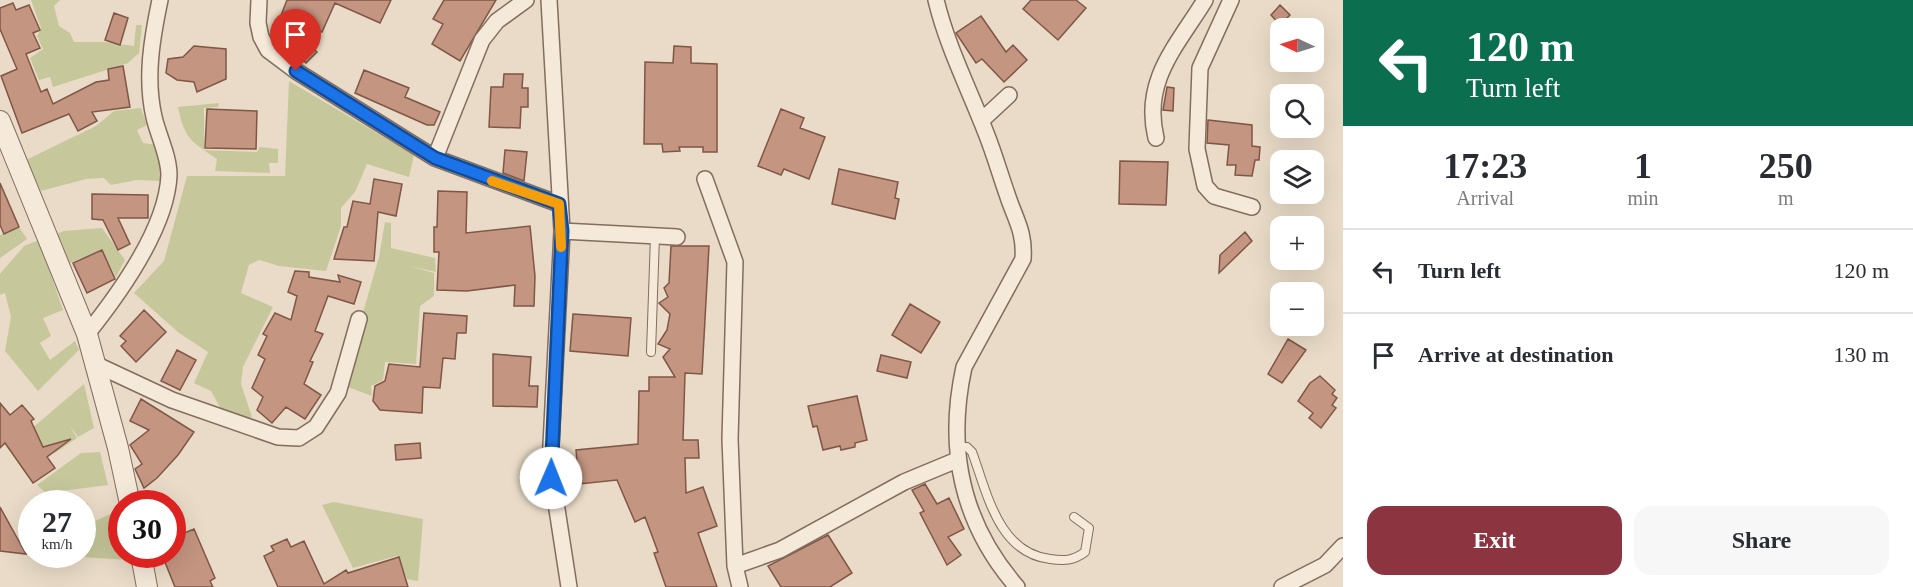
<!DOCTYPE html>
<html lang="en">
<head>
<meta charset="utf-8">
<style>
	body { margin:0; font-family:Georgia,serif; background:#f7f7f7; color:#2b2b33; height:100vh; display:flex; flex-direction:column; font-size:22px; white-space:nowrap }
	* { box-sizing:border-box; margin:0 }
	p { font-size:20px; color:#7c7c81 }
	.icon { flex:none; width:33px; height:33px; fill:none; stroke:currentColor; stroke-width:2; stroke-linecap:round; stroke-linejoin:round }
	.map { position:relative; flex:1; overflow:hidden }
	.drawer { display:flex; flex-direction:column; background:#fff; width:570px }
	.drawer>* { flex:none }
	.hud { background:#0b6e4f; color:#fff; overflow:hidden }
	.needle { width:39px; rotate:274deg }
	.controls { position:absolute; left:1270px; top:18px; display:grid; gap:12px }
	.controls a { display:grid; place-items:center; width:54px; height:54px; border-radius:12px; background:#fff; box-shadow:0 6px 24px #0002; font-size:30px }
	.speed { position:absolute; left:18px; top:490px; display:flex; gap:12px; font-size:30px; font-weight:700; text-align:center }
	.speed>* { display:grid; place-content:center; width:78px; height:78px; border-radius:50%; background:#fff; box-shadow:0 6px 24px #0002; line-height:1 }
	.speed small { font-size:15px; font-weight:400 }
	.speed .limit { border:9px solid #d22; background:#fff; color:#111 }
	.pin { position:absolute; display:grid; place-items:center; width:51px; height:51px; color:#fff; margin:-62px -26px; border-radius:50% 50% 50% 0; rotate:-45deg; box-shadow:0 0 6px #0007 }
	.pin .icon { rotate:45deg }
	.me { position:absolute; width:66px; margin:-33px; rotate:1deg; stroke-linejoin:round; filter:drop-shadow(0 0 4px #0008) }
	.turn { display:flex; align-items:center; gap:21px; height:126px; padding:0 24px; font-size:27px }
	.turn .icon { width:78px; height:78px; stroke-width:2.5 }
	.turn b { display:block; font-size:42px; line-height:51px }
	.eta { display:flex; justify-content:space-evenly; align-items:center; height:102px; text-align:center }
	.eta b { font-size:36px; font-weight:700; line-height:42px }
	.button { display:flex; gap:12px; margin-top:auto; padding:12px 24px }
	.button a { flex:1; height:69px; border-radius:18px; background:#8c343f; color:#fff; font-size:24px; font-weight:700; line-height:69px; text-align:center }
	.button a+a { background:#f7f7f7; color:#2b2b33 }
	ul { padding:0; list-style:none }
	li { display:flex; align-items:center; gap:18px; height:84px; padding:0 24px; border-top:2px solid #e1e1e2 }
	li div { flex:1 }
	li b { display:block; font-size:22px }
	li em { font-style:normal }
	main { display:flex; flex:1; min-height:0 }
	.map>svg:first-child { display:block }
	.green { fill:#c7c79c }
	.building { fill:#c49581; stroke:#805646; stroke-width:1.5 }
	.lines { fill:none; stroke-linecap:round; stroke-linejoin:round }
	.service-casing { stroke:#836d5e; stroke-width:10 }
	.minor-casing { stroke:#836d5e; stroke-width:18 }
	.tertiary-casing { stroke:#836d5e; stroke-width:22 }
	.service { stroke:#f5e9d9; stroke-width:8 }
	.minor { stroke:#f5e9d9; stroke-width:15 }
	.tertiary { stroke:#f5e9d9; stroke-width:20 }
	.route-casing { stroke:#114b97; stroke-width:15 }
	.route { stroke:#1a73e8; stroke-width:10 }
	.slow { stroke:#f59e0b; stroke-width:10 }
</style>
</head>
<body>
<main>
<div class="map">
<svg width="1343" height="587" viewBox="0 0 1343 587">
	<rect width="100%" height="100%" fill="#e9dbc7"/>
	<path class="green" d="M31,0H60L54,6L59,26L70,33L74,42H104L134,46L136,25H142L139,53L128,63L53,87L50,77L39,80L30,58L43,49L37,36L41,28Z
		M289,81L414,155L409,177L367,164L355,192L341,208V226L326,271L279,266L259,260L249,265L241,293L273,307L243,367L241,384L252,417L242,422L221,409L211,391L194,383L208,352L179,333L134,293L164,261L187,176H285Z
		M219,103L218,107L204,108V150L257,152L260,147L278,149V163H269L270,173L215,171L217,159C190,140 185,140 178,107Z
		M141,108L147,125L137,130L143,143L158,145L161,181L137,180L111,185L104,178L86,179L41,191L26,160L96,126L114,111Z
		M385,222L391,223V248L435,258L436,272L410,266L434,273V296L420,306L416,364L385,362L383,380L371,386L372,396L342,385L379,257Z
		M19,227L27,239L0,258V235Z
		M102,228L125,260L116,277L102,250L65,265L51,236L64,231Z
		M39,240L63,310L43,318L51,336L40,343L50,360L75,341L79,350L38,391L5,351L11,317L5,293L0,295V274L24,246Z
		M84,384L94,428L78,437L70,426L77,438L55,453L48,445L43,446L37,434L24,435Z
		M100,452L108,485L46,493L37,485L81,453Z
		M334,502L423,519L418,581L407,579L397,556L353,568L322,505Z
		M88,503L91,523L121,509L122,555H128L129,560L47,555H82L83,505Z"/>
	<path class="building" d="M287,0H391L380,23L335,3L322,32L280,18Z
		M444,0H496L460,61L432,44L443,24L433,19Z
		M1031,0H1076L1086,8L1058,40L1023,9Z
		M13,3L16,10L29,5L40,30L33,33L40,48L26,54L41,92L47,89L53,104L96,82L109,80L108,69L123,66L130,107L92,112L97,121L78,131L69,114L22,133L1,76L17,69L0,29V8Z
		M1280,5L1290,15L1280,25L1271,15Z
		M114,13L128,18L120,45L105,40Z
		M981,16L1006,52L1013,45L1027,60L1004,82L982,59L976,63L956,33Z
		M308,44L317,52L306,63L298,55Z
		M194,46L226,49V79L197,92L194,82L177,80L166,73L168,59L183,57Z
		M674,46L691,47V63L717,64V152H703V147H679L680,151L663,152L662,144H644L645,62L673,63Z
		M364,70L409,88L405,97L440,112L434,125H427L355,93Z
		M504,74H523L522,88H528V107H521L520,128L489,127L491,87H503Z
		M1167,87L1174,88L1173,111L1163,110Z
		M207,109L257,111L256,149L205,148Z
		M781,109L804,118L800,128L825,137L809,179L784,169L781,175L758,166Z
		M1208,120L1252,125V146L1260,147L1259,160H1255L1252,176L1235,175L1236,165H1227L1229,145L1207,143Z
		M505,150L527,152L524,181L503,173Z
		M1120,161L1168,162L1166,205L1119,204Z
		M839,169L898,182L895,198L899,199L895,219L832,204Z
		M374,179L402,184L396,216L378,212L374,261L334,259L344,227H347L353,201L370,204Z
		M0,183L19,227L4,234L0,225Z
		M438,191L467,192L466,233L530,226L535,276L534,306H514L515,285L467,291L437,290L439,252H434V227H437Z
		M92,194L148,195V218H118L130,244L118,250L103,220L92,219Z
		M1245,232L1252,241L1219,273L1220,255Z
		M671,246H709L702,374L685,373L683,440H698L699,458H685L686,493L703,487L717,526L698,533L717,587H666L654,553L658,552L645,517L635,522L617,480L579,484L576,450L638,444L639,391H649V377H675L663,357L670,349L658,344L667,330L670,314L659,303L668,297L664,288L669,283Z
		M102,250L115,279L87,293L73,263Z
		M295,271L309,272V277L340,282L338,275L361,282L354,304L328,296L315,331L323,334L310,361L313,362L304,384L321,395L305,419L286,407L272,423L257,410L263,397L252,388L265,359L258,355L267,336L263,334L275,313L291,320L297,296L288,292Z
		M910,304L940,322L921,353L892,335Z
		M144,310L166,332L136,362L121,346L126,341L120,336Z
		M424,313L467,316L466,333H457L455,359L443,358L440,388L423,387L422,413L380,410L373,401L375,386L385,381L389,364L420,367Z
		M573,314L631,318L628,356L570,351Z
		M1288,339L1306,350L1282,383L1268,374Z
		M177,350L196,360L180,390L161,381Z
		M493,354L531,357L529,386H538L537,407L493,406Z
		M881,355L911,362L907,378L877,371Z
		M1320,376L1335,390L1332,394L1337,398L1332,405L1336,408L1321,428L1309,418L1313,413L1298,401L1310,383Z
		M857,396L867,440L855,443V447L841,450L840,446L823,450L817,426L813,427L808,406Z
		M141,399L194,432L178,455L157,478L144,488L135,469L142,464L130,445L149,430L130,421Z
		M0,403L10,415L22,405L34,419L31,421L43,447L71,439L47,457L55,468L33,483L5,443L0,448Z
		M420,443L421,458L396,460L395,445Z
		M925,484L937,504L949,498L964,529L948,537L961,555L947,565L920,513L924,511L912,490Z
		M0,507L26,554L0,551Z
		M194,529L215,578L210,581L213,587H175L162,555H172V538Z
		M828,535L852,573L830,587H781L768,566Z
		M287,539L291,547L304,541L324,584L346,570L348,573L399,557L408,587H278L264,556L274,551L271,546Z"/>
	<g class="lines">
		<g class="service-casing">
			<path id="service" d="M651,352L655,236
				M957,447H967L972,452C987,492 998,553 1050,559C1064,561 1073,561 1085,552L1089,528L1074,517"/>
		</g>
		<g class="minor-casing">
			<path id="minor" d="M259,0L258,23L261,37L268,50L296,71L435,158L559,204
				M549,0L562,231L550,464L569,587
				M936,0C947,46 969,89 986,133C994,153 1000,174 1007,194C1015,219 1025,231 1023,259L964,367C946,449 962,524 1017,587
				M1231,0L1200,68L1197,149L1205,186L1214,196L1252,207
				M981,121L1009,95
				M1156,138C1142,80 1177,46 1205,0
				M435,158L482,40L497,21L526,0
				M705,179L735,262L730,439L735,566L740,587
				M562,231L677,237
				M87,334C119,294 167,227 169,175C169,156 158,135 154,117C145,78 152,38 160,0
				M95,364L172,400L278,437L299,438L316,427L338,393L359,319
				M735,566L780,550L904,482L957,460
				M1282,587L1325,565L1343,546"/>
		</g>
		<g class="tertiary-casing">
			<path id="tertiary" d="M0,121L87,334L118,448L130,504
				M141,555L147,587"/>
		</g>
		<use href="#service" class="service"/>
		<use href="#minor" class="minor"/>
		<use href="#tertiary" class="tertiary"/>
	</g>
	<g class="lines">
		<g class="route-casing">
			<path id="route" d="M296,71L435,158L559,204L562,231L551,478"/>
		</g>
		<use href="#route" class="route"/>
		<path class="slow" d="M492,181L559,204L561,247"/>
	</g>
</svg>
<div class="controls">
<a><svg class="needle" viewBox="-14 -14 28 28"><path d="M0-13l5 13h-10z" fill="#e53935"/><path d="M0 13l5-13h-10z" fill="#7c7c81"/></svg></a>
<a><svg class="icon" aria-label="search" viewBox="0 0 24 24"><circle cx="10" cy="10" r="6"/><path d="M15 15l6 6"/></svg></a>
<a><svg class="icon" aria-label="layers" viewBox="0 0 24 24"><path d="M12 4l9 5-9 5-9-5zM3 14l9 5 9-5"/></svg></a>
<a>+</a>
<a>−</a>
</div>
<div class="speed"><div>27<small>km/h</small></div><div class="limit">30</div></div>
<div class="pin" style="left:296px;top:71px;background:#d93025"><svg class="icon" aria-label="arrive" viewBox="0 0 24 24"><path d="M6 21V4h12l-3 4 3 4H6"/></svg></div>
<svg class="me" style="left:551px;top:478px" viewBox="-20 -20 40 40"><circle r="19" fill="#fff"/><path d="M0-13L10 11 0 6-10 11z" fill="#1a73e8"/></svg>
</div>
<section class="drawer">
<div class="hud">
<div class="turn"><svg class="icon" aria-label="left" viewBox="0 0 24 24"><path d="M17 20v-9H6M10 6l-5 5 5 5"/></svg><div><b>120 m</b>Turn left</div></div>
</div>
<div class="eta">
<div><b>17:23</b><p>Arrival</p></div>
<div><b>1</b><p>min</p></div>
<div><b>250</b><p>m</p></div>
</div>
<ul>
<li><svg class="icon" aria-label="left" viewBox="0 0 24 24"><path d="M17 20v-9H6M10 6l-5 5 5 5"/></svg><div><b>Turn left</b></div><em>120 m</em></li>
<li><svg class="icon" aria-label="arrive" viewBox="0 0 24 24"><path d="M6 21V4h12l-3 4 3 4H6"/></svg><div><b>Arrive at destination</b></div><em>130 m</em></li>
</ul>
<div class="button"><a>Exit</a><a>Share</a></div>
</section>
</main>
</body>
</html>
